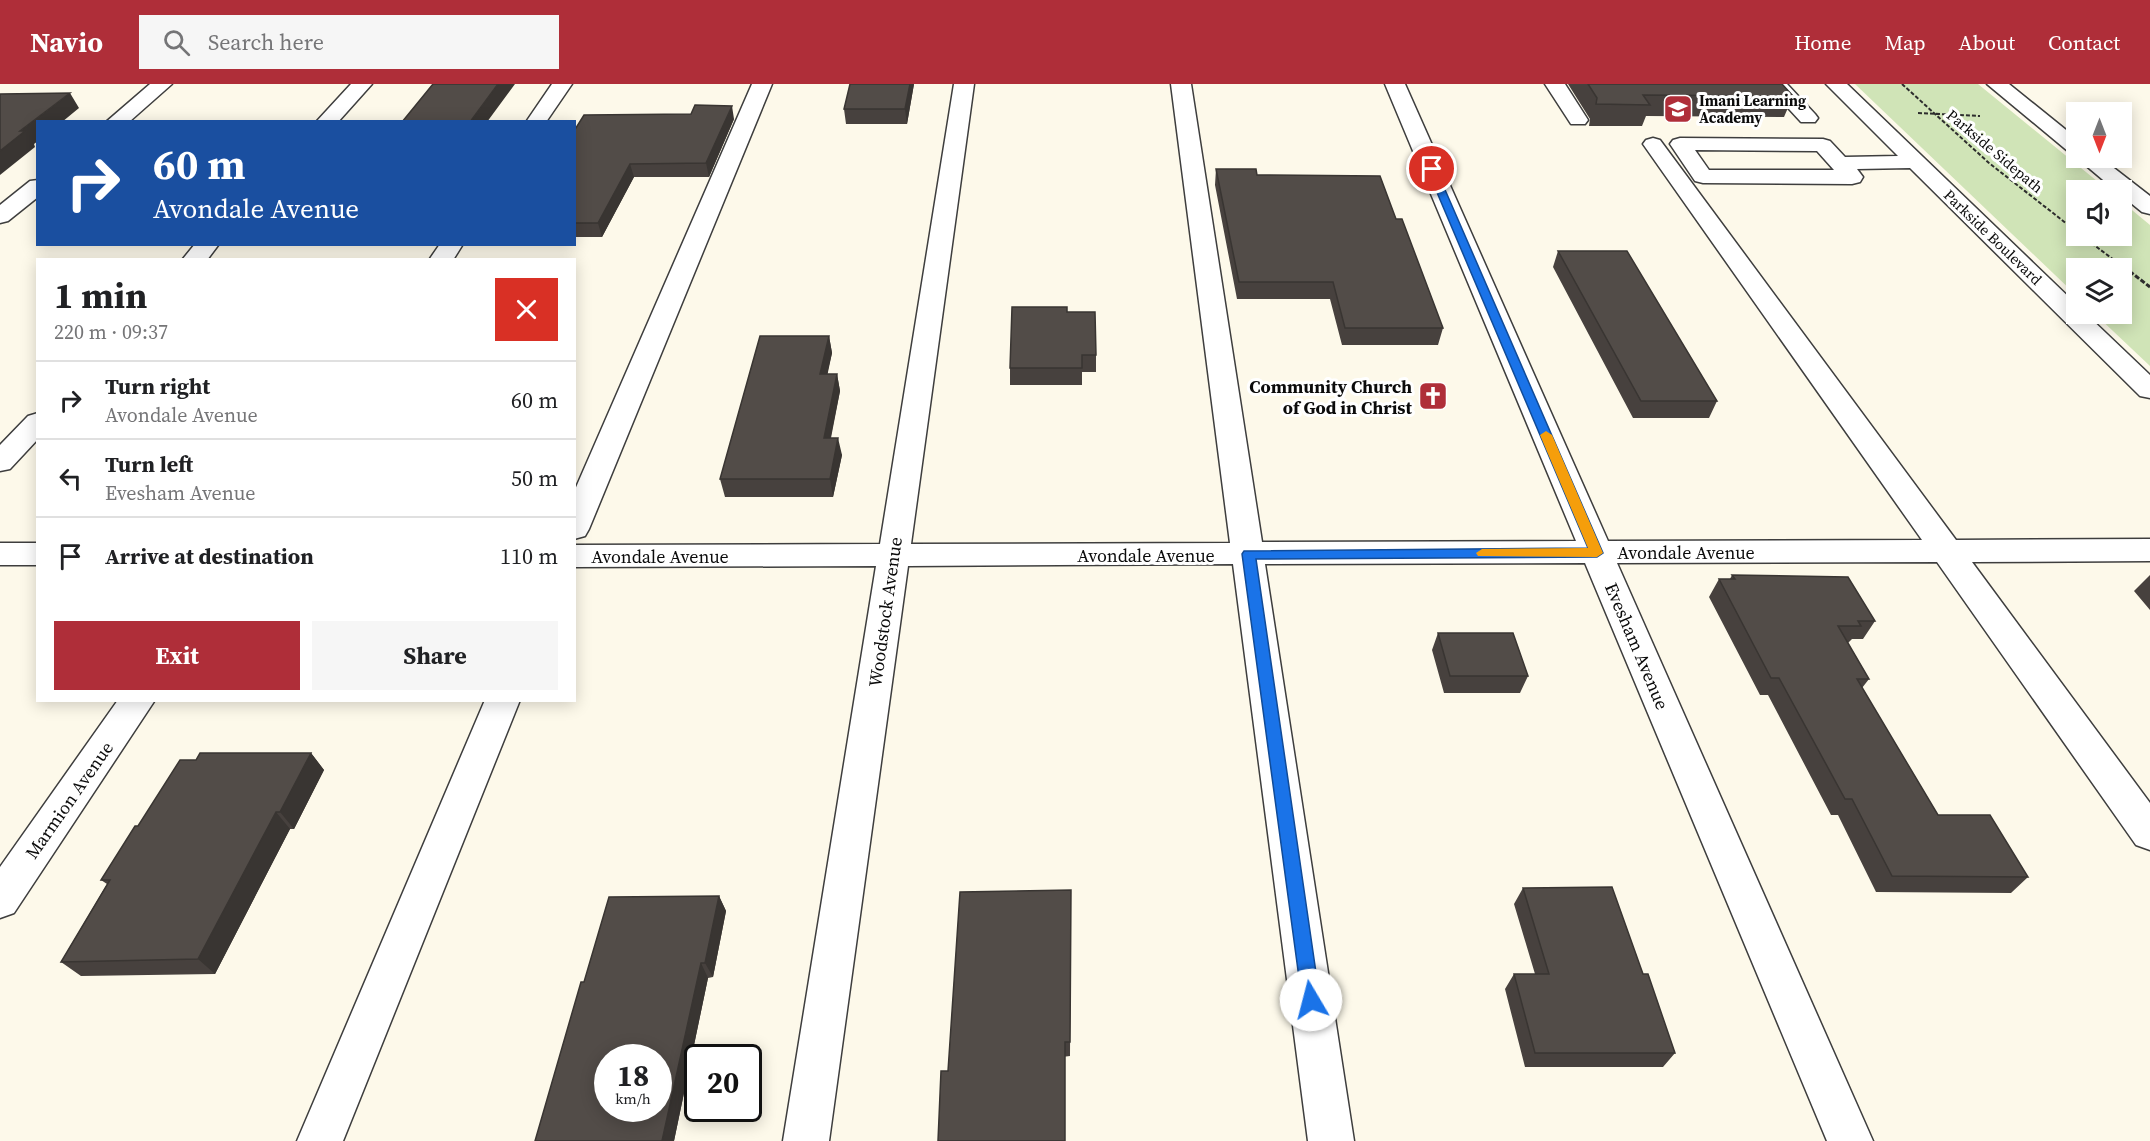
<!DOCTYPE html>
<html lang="en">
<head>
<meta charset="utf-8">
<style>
	body { margin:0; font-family:"Source Serif 4",serif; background:#f6f6f6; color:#202124; height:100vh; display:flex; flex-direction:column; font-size:22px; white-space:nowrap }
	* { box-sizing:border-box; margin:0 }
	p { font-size:20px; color:#757577 }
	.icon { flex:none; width:33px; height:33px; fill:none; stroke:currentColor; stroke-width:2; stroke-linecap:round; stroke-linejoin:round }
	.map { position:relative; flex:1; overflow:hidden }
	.side { position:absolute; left:36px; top:174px; width:540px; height:444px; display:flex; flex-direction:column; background:#fff; border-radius:0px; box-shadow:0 3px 15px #0003 }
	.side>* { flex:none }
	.top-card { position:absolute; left:36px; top:36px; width:540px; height:126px; border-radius:0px; box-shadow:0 3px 15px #0003; background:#1a4fa0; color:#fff; overflow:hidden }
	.needle { width:39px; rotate:180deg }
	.buttons { position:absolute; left:2066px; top:18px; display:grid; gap:12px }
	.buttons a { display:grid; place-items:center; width:66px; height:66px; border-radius:0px; background:#fff; box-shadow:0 3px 15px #0003; font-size:30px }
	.speed { position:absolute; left:594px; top:960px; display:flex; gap:12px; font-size:30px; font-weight:700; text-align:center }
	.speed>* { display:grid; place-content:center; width:78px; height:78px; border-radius:50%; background:#fff; box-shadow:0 3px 15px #0003; line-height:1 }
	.speed small { font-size:15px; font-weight:400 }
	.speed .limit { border:3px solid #111; border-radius:9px; background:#fff; color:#111 }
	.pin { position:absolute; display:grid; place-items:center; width:51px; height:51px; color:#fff; margin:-26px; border:3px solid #fff; border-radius:50%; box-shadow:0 2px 6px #0007 }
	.me { position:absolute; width:66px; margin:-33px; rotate:352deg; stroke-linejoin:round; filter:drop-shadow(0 0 4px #0008) }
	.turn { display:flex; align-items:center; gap:21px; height:126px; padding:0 18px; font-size:27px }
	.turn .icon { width:78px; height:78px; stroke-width:2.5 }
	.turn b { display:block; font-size:42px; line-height:51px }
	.round { display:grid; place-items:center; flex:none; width:63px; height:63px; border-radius:0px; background:#f6f6f6 }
	.head { display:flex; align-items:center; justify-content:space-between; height:102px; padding:0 18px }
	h1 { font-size:36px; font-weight:700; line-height:45px }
	.cta { display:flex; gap:12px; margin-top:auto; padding:12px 18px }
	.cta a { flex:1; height:69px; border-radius:0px; background:#af2e39; color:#fff; font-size:24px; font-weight:700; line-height:69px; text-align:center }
	.cta a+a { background:#f6f6f6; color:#202124 }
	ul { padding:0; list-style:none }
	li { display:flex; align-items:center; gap:18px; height:78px; padding:0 18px; border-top:2px solid #e0e0e0 }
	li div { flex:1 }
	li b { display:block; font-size:22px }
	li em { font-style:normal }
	header { display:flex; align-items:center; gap:36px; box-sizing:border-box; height:84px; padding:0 30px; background:#af2e39; color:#fff }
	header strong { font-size:28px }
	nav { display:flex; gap:33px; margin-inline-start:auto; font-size:21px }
	.search { width:420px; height:54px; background:#f6f6f6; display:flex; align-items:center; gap:15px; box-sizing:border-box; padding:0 21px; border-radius:0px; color:#757577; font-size:22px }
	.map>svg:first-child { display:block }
	.green { fill:#d0e4b7 }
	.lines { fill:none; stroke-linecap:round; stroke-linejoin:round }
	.minor-casing { stroke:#3e3e3e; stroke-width:3 }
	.path-far1 { stroke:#2d2d2d; stroke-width:2; stroke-dasharray:4 2; stroke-linecap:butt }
	.path { stroke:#2d2d2d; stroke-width:3; stroke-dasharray:5 2; stroke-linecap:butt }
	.minor { fill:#fff; fill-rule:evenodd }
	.wall { fill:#47413e }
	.shaded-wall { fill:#393532 }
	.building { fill:#524c48; stroke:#393532; stroke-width:1.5; fill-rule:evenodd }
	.route { fill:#1a73e8; stroke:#114b97; stroke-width:1.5 }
	.slow { fill:#f59e0b }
	.labels { text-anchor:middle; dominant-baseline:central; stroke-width:6; stroke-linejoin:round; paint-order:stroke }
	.far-poi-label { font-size:15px; font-weight:bold; fill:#0b0b0b; stroke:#fff; text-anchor:start }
	.far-street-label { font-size:15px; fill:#0b0b0b; stroke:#fff }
	.poi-label { font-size:18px; font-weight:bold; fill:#0b0b0b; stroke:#fff; text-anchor:end }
	.street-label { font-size:18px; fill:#0b0b0b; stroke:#fff }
</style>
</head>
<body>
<header>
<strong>Navio</strong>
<div class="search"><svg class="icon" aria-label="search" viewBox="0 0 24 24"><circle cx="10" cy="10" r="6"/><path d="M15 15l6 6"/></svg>Search here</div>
<nav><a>Home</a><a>Map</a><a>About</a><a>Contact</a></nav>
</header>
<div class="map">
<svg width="2150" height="1057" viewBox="0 0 2150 1057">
	<rect width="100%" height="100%" fill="#fdf9ea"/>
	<path class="green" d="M1855,0H1978L2108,106H2076V152H2121V117L2150,141V282L2095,230H2121V184H2076V211Z"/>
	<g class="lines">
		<g class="minor-casing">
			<path id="minor" d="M150,0H172L129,38H106Z
				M351,0H372L338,38H316Z
				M552,0H572L546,38H526Z
				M752,0H772L589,445L585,452L574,455V408Z
				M954,0H974L911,460L1230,459L1171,0H1191L1262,458L1576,457L1385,0H1405L1608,457L1922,456L1643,60L1646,56L1653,54L1660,56L1956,456L2150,455V477L1972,478L2150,719V766L2136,761L1937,478L1617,479L1873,1057H1827L1585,479L1265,480L1354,1057H1308L1233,480L908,482L829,1057H783L876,482L574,483V461L880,460Z
				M1545,0H1565L1588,36L1585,40H1571Z
				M1766,0H1787L1815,30L1818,34L1815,38H1801Z
				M1826,0H1847L2076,220V230H2086L2150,291V314L2140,312L1910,84L1857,85L1863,93L1860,98L1852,100L1703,99L1695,97L1670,60L1673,56L1680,54L1823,55L1830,57L1845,73L1898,72ZM1695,66L1817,67L1834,86H1709Z
				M1987,0H2009L2076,54V70L2069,68Z
				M2077,74H2101L2150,112V130L2142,128L2121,111V106H2115Z
				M38,96V113L8,137L0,139V121L30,97Z
				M195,160H219L207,176H182Z
				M440,160H463L453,176H429Z
				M38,329V355L10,385L0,387V361L28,332Z
				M0,459H38V481H0Z
				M118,616H155L14,829L0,834V783Z
				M485,616H520L343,1057H297Z"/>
		</g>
		<path class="path-far1" d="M1902,0L1989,79L2076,147
			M1918,29L1980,32
			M2082,152L2126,185"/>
		<path class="path" d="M2124,183L2150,203"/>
		<use href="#minor" class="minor"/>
	</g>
	<path class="wall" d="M914,0L907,40H846L844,25Z
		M1568,0H1782L1793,12L1784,33L1646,32L1642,42H1589L1590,35Z
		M734,35L709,93H634L602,153H574V47Z
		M1216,85L1396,135L1443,244L1438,261H1342L1330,215H1237L1215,101Z
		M1558,167L1717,317L1709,334H1633L1553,183Z
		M1067,228L1096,271V288H1082V301H1010V284Z
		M829,252L832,269L827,290H837L840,307L831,354L842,371L833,413H725L720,395Z
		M1732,491L1875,537L1863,555H1852L1848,559L1869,595L1862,604L1938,731L2028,793L2011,809L1876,808L1838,731H1831L1768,611H1760L1709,513L1719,495H1730Z
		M2150,491V526L2134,507Z
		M1438,549L1528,592L1520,609H1444L1432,566Z
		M311,669L324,686L294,745H290L215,890L81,892L61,878L107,800L101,796L138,742L196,676Z
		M1523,804L1643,890L1675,969L1663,983H1525L1505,905L1514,890H1535L1514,820Z
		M1071,806L1070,972L948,987Z
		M719,812L726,827L713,893L708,894L674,1057H535L584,898Z"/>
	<path class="shaded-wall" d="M498,0H515L487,38H470Z
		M910,0H914L907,40L905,25Z
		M70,9L79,24L62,38H38V57L34,60L35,63L0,91V67L20,47Z
		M732,22L734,35L709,93L706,79Z
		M630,80L634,93L602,153L598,139Z
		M829,252L832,269L824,307L820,290Z
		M837,290L840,307L827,371L824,354Z
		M838,354L842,371L833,413L830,395Z
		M311,669L324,686L294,745L280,728Z
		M276,728L290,745L215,890L198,875Z
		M719,812L726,827L713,893L705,879Z
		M701,879L708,894L674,1057H662Z"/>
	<path class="building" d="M433,0H498L470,38H402Z
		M850,0H910L905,25H844Z
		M1588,0H1782L1793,12L1643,11L1650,21L1596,20L1597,14Z
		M70,9L20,47H25L0,67V10Z
		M695,21L732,22L706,79L630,80L598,139H574V47L584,31L691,30Z
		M1216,85H1256L1257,91L1380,92L1396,135H1402L1443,244H1345L1333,198H1239Z
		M1558,167H1627L1717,317H1641Z
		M1012,223H1067V228H1095L1096,271H1082V284H1010Z
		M760,252H829L820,290H837L824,354H838L830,395H720Z
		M1732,491L1848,493L1875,537H1858L1861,542H1838L1869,595H1857L1938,731H1990L2028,793L1892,792L1852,715H1845L1779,594H1771L1719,495H1735Z
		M1438,549H1513L1528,592H1450Z
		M200,669H311L280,728H276L198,875L61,878L110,796H101L135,742H138L180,676H196Z
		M1612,803L1643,890H1648L1675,969H1535L1514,890H1549L1523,804Z
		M1071,806L1070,958H1065V1057H938L941,987H948L960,808Z
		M719,812L705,879H701L662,1057H535L581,898H584L609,813ZM608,974H658V1024H608Z"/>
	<path class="route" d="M1429,83L1436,85L1603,469L1597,473L1256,475L1320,916L1317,922L1311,925L1305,922L1302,916L1242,470L1244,467L1588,464L1427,85Z"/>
	<path class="slow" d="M1546,347L1552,351L1603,469L1597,473L1478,472L1476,469L1482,465L1588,464L1540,351Z"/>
	<defs>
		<g id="school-square" transform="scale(1.5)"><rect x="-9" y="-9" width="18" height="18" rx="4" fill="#af2e39" stroke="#fff"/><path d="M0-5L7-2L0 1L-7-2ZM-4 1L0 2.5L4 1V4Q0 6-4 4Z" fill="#fff"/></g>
		<g id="church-square" transform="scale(1.5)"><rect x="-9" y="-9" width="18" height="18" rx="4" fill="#af2e39" stroke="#fff"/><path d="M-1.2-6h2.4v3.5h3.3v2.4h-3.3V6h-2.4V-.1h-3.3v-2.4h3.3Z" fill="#fff"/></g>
	</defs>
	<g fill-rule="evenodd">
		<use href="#school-square" x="1678" y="25"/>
		<use href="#church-square" x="1433" y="312"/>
	</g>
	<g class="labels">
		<g class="far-poi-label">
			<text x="1699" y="16">Imani Learning<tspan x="1699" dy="17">Academy</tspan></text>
		</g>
		<g class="far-street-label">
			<text transform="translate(1995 67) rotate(40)">Parkside Sidepath</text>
			<text transform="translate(1993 153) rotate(44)">Parkside Boulevard</text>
		</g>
		<g class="poi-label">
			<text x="1412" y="302">Community Church<tspan x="1412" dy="21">of God in Christ</tspan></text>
		</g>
		<g class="street-label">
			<text x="1686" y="468">Avondale Avenue</text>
			<text x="1146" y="471">Avondale Avenue</text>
			<text x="660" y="472">Avondale Avenue</text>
			<text transform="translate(885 528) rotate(-82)">Woodstock Avenue</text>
			<text transform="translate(1637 562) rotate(67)">Evesham Avenue</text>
			<text transform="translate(69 716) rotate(-55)">Marmion Avenue</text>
		</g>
	</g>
</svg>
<div class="buttons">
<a><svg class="needle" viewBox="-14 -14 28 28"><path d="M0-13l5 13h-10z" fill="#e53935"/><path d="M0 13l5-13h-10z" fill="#757577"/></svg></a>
<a><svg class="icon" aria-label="sound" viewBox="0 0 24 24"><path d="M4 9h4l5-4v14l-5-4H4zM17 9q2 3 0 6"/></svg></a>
<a><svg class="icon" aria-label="layers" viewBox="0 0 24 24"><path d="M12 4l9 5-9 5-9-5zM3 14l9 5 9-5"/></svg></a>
</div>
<div class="speed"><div>18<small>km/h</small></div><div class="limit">20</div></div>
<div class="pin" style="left:1432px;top:85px;background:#d93025"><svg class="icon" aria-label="arrive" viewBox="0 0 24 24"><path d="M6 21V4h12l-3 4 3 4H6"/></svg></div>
<svg class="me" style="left:1311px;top:916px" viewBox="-20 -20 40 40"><circle r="19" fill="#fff"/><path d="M0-13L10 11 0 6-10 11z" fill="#1a73e8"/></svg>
<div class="top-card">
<div class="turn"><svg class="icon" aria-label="right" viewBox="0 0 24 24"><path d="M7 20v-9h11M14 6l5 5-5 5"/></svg><div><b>60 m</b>Avondale Avenue</div></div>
</div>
<section class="side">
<div class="head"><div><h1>1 min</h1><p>220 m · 09:37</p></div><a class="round" style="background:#d93025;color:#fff"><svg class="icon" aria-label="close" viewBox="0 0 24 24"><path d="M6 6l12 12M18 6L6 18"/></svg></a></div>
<ul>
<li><svg class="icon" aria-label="right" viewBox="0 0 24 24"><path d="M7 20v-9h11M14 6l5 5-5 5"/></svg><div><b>Turn right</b><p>Avondale Avenue</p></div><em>60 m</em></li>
<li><svg class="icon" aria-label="left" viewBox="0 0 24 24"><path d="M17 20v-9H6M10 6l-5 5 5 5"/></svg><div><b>Turn left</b><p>Evesham Avenue</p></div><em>50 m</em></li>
<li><svg class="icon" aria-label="arrive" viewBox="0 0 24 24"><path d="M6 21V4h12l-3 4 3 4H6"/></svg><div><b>Arrive at destination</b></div><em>110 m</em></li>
</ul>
<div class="cta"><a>Exit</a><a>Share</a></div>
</section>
</div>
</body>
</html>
